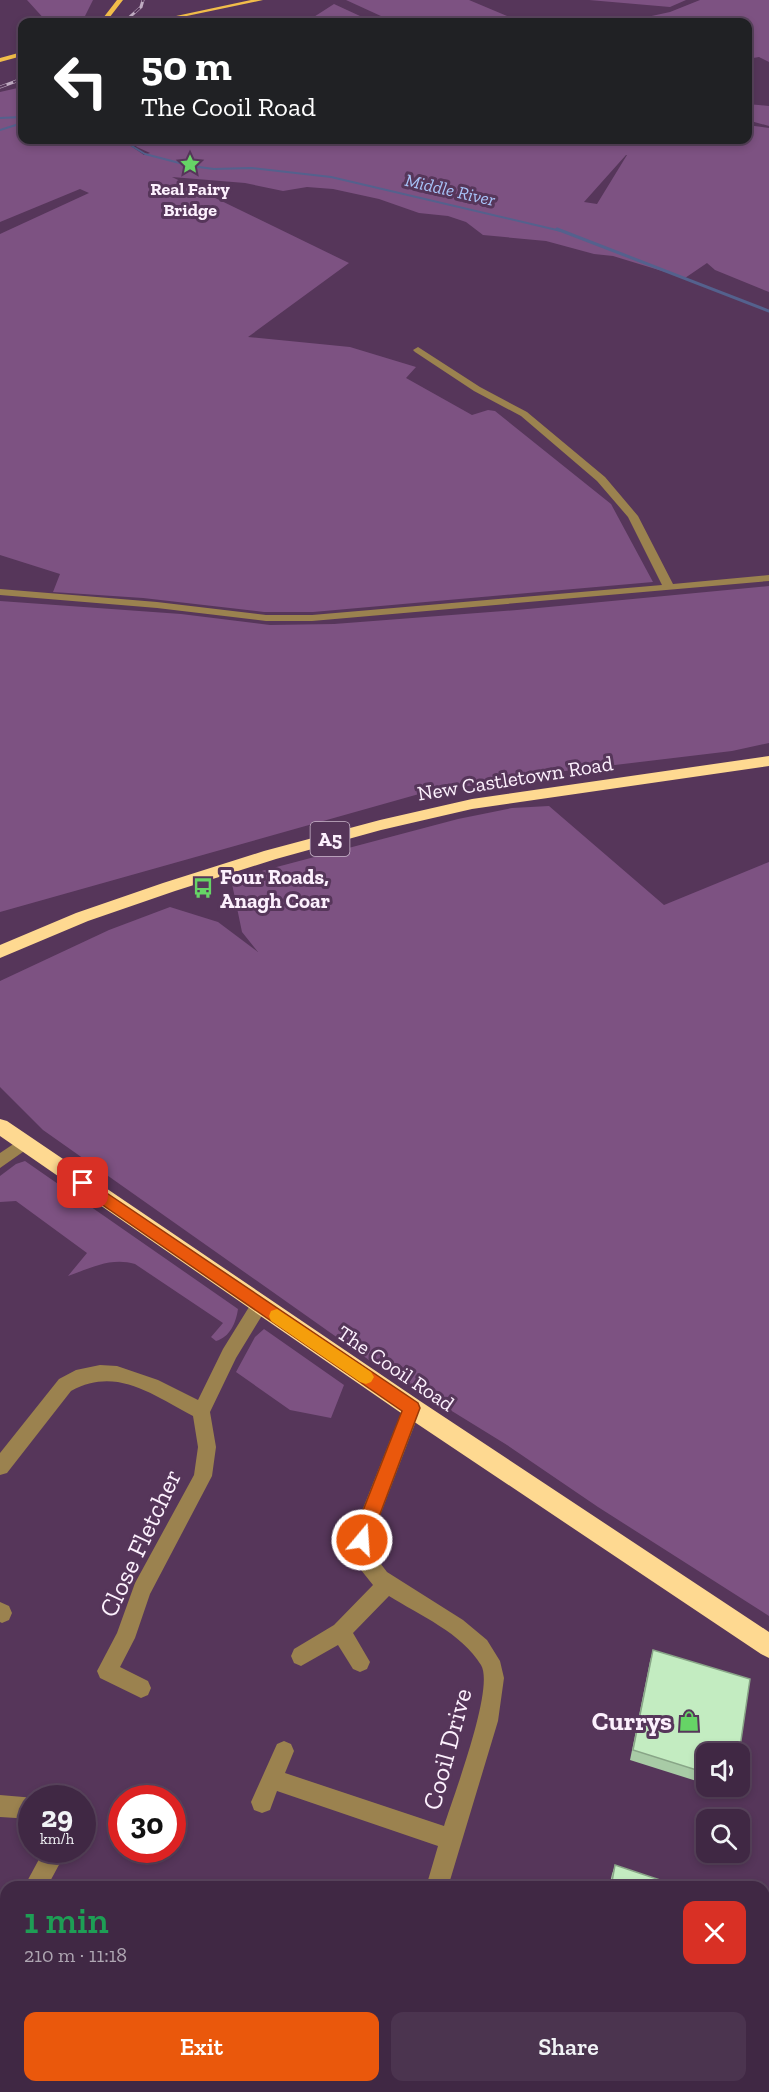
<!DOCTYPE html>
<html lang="en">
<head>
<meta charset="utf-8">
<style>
	body { margin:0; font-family:"Zilla Slab",serif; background:#4b344f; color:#f1f3f6; height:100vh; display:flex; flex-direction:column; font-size:22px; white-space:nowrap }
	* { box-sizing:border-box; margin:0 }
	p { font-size:20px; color:#aea6b2 }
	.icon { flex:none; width:33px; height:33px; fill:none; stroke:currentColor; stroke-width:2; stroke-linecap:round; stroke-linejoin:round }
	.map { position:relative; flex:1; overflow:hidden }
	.side { position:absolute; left:0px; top:1881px; width:770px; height:212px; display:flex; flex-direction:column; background:#402844; border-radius:18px 18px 0 0; box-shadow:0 3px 9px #0003,0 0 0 2px #59445d }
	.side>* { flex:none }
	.banner { position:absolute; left:18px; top:18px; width:734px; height:126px; border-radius:12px; box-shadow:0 3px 9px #0003,0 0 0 2px #59445d; background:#202124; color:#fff; overflow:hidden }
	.tools { position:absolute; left:696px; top:1743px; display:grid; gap:12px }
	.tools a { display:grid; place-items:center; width:54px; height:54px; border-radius:12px; background:#402844; box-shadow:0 3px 9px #0003,0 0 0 2px #59445d; font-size:30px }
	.speed { position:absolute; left:18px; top:1785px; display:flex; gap:12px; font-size:30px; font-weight:700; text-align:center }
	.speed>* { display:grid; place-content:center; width:78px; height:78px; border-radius:50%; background:#402844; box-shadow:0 3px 9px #0003,0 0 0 2px #59445d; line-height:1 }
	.speed small { font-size:15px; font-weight:400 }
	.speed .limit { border:9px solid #d22; background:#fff; color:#111 }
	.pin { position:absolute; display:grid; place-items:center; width:51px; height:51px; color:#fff; margin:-26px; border-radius:12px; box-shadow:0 3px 9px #0006 }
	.me { position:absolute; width:66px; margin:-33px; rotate:18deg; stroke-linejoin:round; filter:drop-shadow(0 0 4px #0008) }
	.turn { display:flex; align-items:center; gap:21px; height:126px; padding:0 24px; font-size:27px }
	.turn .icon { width:78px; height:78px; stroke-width:2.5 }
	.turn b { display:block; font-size:42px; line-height:51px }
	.round { display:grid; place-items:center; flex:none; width:63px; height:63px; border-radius:12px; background:#4b344f }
	.head { display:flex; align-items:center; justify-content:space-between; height:102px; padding:0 24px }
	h1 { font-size:36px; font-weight:600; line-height:45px; color:#1e9e55 }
	.primary-button { display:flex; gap:12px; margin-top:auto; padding:12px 24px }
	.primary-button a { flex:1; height:69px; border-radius:12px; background:#ea580c; color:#fff; font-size:24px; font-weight:600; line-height:69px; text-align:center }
	.primary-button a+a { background:#4b344f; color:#f1f3f6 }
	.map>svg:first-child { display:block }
	.green { fill:#7d5282; fill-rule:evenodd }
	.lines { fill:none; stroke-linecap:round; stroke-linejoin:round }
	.stream-far1 { stroke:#54618d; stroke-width:2 }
	.stream { stroke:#54618d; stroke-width:3 }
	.minor { fill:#9b824f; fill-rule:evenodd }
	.major { fill:#f1bd4a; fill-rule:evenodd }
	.highway { fill:#fed991; fill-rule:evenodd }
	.rail-casing { stroke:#bfabc1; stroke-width:3 }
	.rail { stroke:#56365a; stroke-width:2; stroke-dasharray:7; stroke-linecap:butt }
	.wall { fill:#a8cba6 }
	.building { fill:#c3ecc1; stroke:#88a587; stroke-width:1.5 }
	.route { fill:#ea580c; stroke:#983908; stroke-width:1.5 }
	.slow { fill:#f59e0b }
	.labels { text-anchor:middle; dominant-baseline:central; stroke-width:6; stroke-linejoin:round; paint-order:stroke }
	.far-poi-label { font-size:18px; font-weight:bold; fill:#fcf0fd; stroke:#56365a }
	.far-water-label { font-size:18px; font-style:italic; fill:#a8c4f9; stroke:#56365a }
	.shield { fill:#56365a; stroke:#cab8cc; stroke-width:1.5 }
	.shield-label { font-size:20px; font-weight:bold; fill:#fcf0fd }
	.street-label { font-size:21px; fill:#fcf0fd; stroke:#56365a }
	.poi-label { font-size:21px; font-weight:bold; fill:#fcf0fd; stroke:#56365a; text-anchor:start }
	.near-street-label { font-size:26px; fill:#fcf0fd; stroke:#56365a }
	.near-poi-label { font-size:26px; font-weight:bold; fill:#fcf0fd; stroke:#56365a; text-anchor:end }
</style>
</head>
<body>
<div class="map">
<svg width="769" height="2092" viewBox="0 0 769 2092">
	<rect width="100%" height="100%" fill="#56365a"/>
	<path class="green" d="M27,0H93L82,22H47Z
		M346,0H469L521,22H394Z
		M589,0H686L670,7Z
		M700,0H769V62L759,57L747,59V22H624L670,12Z
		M334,4L373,22H306Z
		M22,87V140H122L144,155L150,153L137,147L130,140H747V125L769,128V292L715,270L707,263L685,278L613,256L594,254L546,241L483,235L466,222L448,216L419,213L379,199L333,189L307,187L283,191L245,183L172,177L349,263L248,337L350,347L416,367L406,378L472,415L488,410L495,411L611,504L653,582L313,612H264L143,598L53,592L60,574L0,555V234L89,193L80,189L0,222V92ZM627,155L597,204L584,202L626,155Z
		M747,104L769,106V126L747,120Z
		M769,586V743L732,751L548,773L419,794L0,912V601L181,614L270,625L334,624L517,610Z
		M549,806L664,905L769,862V1616L598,1507L507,1445L369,1360L43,1130L0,1087V981L109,930L170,907L218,922L258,952L242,932L231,879L458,819L512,808Z
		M25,1161L238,1309C236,1323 230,1337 216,1341L211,1337L223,1323L135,1264C111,1257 91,1268 68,1276L87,1253L16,1201L0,1202V1176L16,1164Z
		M264,1329L344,1385L331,1418L290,1410L236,1372L255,1337Z"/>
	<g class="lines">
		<path class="stream-far1" d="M0,118L22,117
			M0,130L22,123
			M116,140L127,143L145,154L191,166L214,169L251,168L331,177L561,231"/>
		<path class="stream" d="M557,229L769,311"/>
		<path class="minor" d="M418,347L480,387L527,412L605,477L638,516L673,584L769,575V581L312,621H266L157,608L0,595V589L157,602L266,615H312L662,585L628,517L597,481L521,416L474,391L415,352L413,350Z
			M24,1137L30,1139L32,1143L30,1147L0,1168V1153Z
			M260,1297L266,1299L269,1304L236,1358L210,1412L216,1447L212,1476L150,1594L135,1638L120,1667L148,1681L151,1688L148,1695L141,1698L100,1678L97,1671L117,1633L135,1583L194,1475L198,1447L193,1416C152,1395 117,1366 71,1391L7,1473L0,1475V1453L59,1379L76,1370L100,1365L117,1366L158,1380L198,1400L223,1349L254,1299Z
			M412,1400L418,1402L421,1408L374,1531V1555L387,1572L463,1620L487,1640L500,1661L504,1678L498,1721L448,1887H426L438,1846L277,1791L270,1810L262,1813L254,1810L251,1802L277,1744L284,1741L291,1744L294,1751L285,1773L444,1826C453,1797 495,1688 481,1665C462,1633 419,1615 389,1596L353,1633L370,1662L367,1669L360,1672L353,1669L338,1645L301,1666L294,1663L291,1656L294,1649L334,1625L373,1585L361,1570L354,1555V1531L403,1408L406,1402Z
			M0,1602L9,1606L12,1613L9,1620L2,1623L0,1622Z
			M0,1795L35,1798H32V1819L0,1817Z
			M44,1850H67L47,1887H24Z
			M6,1928V1959L0,1961V1930Z
			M769,2027V2092H749L750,2086H764V2030Z
			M151,2086H175V2092H151Z
			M366,2086H390L389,2092H365Z"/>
		<path class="major" d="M117,0H123L106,22H100Z
			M251,0H263L158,22H148Z
			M22,52V56L0,62V58Z"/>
		<path class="highway" d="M769,756V766L472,809L381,830L276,859L175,891L88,921L0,958V945L76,913L163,883L264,851L380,820L472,799Z
			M0,1119L7,1121L420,1401L769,1632V1658L761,1654L404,1415L0,1136Z"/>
		<g class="rail-casing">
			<path id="rail" d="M124,22L141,7L143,0
				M0,87L22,79"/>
		</g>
		<use href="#rail" class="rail"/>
	</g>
	<path class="wall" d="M653,1650L706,1754V1784L630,1760L650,1661Z
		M714,1786H732L730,1791Z
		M615,1865L681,1887H609L612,1874Z"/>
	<path class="building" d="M653,1650L750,1679L739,1754H706V1773L633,1750Z
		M615,1865L681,1887H611Z"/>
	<path class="route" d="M83,1177L418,1403L420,1408L368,1546L362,1549L356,1546L353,1540L355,1531L402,1411L78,1188L76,1183L78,1179Z"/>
	<path class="slow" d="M277,1309L371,1372L374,1377L371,1382L366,1384L360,1382L271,1321L269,1316L271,1311Z"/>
	<defs>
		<g id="sight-bare" transform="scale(1.62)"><path d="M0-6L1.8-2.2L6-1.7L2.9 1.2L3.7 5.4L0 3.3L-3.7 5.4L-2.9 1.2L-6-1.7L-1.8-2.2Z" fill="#66d466" stroke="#56365a" stroke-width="2.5" paint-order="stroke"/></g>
		<g id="bus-bare" transform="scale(1.62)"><path d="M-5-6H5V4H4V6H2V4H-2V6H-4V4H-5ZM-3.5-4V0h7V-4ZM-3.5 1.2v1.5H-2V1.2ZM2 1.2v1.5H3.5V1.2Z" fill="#66d466" stroke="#56365a" stroke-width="2.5" paint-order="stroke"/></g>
		<g id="shop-bare" transform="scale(1.62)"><path d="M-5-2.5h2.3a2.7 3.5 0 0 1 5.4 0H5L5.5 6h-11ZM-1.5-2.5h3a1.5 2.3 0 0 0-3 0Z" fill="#66d466" stroke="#56365a" stroke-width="2.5" paint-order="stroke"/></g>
	</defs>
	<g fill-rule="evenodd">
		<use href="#sight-bare" x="190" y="164"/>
		<use href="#bus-bare" x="203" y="888"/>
		<use href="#shop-bare" x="689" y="1721"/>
	</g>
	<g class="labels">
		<g class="far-poi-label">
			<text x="190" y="189">Real Fairy<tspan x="190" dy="21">Bridge</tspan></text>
		</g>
		<g class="far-water-label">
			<text transform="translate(450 190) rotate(13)">Middle River</text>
		</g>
		<rect class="shield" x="310.5" y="822" width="39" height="34" rx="4.5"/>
		<g class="shield-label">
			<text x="330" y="839">A5</text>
		</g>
		<g class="street-label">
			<text transform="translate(515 778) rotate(-9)">New Castletown Road</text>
			<text transform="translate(396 1368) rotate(34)">The Cooil Road</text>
		</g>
		<g class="poi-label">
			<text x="220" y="876">Four Roads,<tspan x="220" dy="24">Anagh Coar</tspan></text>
		</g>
		<g class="near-street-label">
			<text transform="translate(140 1543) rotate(-65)">Close Fletcher</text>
			<text transform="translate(447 1749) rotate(-75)">Cooil Drive</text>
		</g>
		<g class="near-poi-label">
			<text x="672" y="1721">Currys</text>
		</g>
	</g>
</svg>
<div class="tools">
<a><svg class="icon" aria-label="sound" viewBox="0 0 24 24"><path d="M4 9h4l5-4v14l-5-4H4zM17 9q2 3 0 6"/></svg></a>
<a><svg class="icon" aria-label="search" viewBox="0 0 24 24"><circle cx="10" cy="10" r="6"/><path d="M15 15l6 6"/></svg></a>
</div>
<div class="speed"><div>29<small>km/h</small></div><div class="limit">30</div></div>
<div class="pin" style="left:83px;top:1183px;background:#d93025"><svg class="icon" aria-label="arrive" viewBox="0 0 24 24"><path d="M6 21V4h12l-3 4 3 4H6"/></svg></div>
<svg class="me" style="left:362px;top:1540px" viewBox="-20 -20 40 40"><circle r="17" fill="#ea580c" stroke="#fff" stroke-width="3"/><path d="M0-11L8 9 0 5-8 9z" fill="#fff"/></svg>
<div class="banner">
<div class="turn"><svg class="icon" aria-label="left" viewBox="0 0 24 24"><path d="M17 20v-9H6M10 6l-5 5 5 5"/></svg><div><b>50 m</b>The Cooil Road</div></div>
</div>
<section class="side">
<div class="head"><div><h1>1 min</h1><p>210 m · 11:18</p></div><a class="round" style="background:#d93025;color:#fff"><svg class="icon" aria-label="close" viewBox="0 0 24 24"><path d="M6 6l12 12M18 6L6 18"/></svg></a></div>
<div class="primary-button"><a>Exit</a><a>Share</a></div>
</section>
</div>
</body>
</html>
